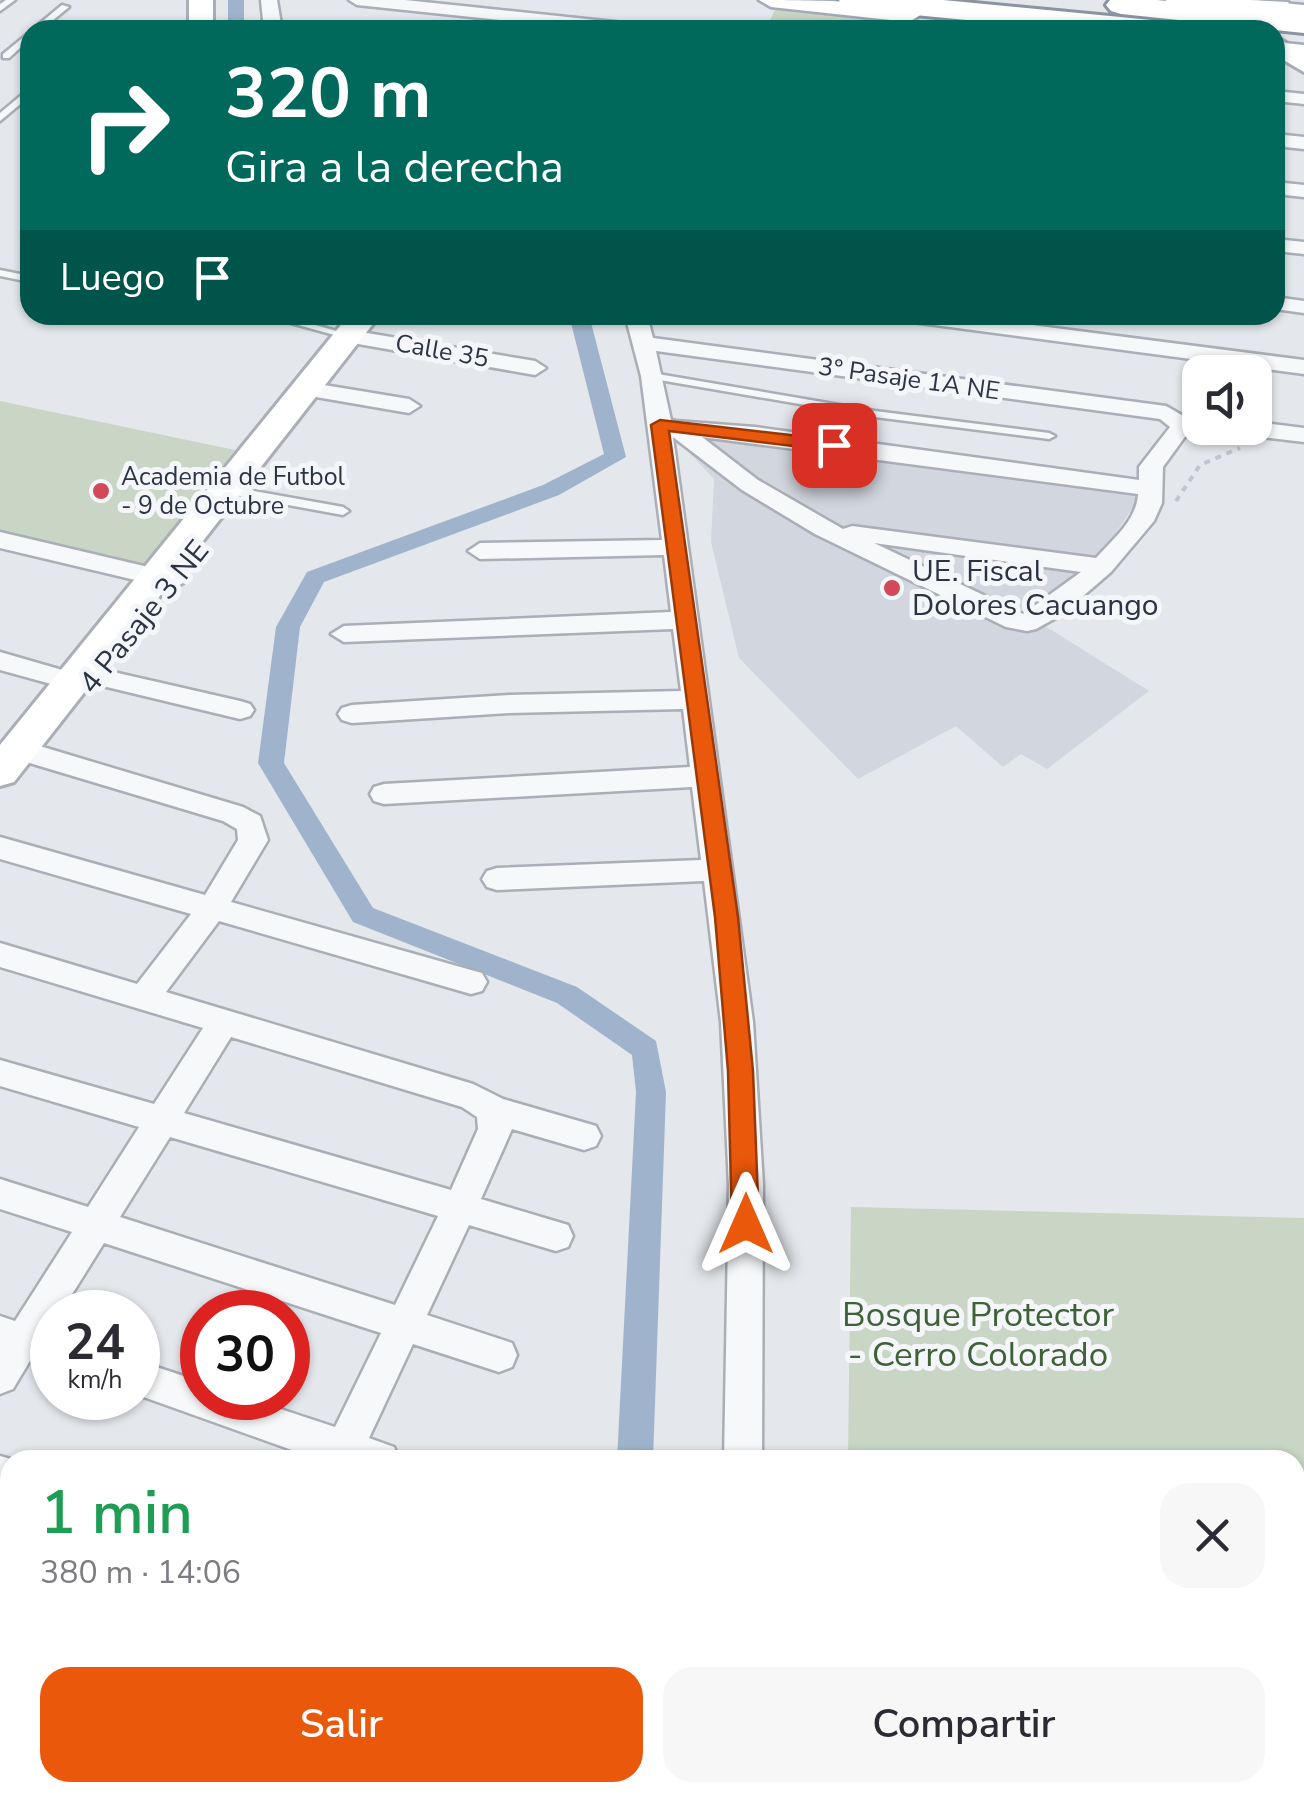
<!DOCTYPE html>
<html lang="es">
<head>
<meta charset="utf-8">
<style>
	body { margin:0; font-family:"Nunito Sans",sans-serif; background:#f7f7f7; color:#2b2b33; height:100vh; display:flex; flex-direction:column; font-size:38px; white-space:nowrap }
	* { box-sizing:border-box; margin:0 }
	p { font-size:32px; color:#7c7c81 }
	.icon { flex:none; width:55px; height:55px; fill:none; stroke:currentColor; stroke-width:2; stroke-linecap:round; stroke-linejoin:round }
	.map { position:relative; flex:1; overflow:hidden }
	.details { position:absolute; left:0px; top:1450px; width:1305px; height:352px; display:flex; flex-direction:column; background:#fff; border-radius:30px 30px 0 0; box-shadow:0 2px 8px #0004 }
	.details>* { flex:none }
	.banner { position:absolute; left:20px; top:20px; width:1265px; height:305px; border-radius:30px; box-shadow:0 2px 8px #0004; background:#00695c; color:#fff; overflow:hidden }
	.controls { position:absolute; left:1182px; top:355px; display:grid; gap:20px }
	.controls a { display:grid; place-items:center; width:90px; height:90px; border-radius:20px; background:#fff; box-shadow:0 2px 8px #0004; font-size:50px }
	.speed { position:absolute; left:30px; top:1290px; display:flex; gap:20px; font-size:50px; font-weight:700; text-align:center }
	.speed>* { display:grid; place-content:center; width:130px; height:130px; border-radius:50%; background:#fff; box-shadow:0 2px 8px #0004; line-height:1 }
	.speed small { font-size:25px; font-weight:400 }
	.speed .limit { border:15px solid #d22; background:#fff; color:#111 }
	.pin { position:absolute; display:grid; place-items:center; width:85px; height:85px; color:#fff; margin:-42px; border-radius:20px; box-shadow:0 5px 15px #0006 }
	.me { position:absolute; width:110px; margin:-55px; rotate:0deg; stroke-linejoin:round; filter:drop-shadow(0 0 8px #0008) }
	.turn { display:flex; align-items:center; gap:35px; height:210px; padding:0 40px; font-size:45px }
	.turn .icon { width:130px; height:130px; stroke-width:2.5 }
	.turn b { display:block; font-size:70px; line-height:85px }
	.then { display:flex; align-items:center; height:95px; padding:0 40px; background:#0003; gap:20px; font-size:38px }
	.round { display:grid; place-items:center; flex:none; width:105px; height:105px; border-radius:30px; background:#f7f7f7 }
	.headline { display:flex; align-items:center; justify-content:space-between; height:170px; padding:0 40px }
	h1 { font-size:60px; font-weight:600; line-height:75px; color:#1e9e55 }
	.button { display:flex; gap:20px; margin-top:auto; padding:20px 40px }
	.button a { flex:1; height:115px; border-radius:30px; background:#ea580c; color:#fff; font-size:40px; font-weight:600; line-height:115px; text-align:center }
	.button a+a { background:#f7f7f7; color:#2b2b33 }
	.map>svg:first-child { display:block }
	.built { fill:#d2d6de }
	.green { fill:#c9d6c5 }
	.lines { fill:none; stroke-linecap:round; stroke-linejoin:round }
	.canal { fill:#9fb4cc; fill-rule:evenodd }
	.lane-casing { stroke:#a9aeb7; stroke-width:5 }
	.street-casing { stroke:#a9aeb7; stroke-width:5 }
	.secondary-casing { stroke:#a9aeb7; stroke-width:6 }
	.primary-casing { stroke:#a3abb8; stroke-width:5 }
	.highway-casing { stroke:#8b94a3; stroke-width:6 }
	.path { stroke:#c2c5cb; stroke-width:4; stroke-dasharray:6 6; stroke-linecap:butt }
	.lane { fill:#f7f8fa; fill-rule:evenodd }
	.street { fill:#f7f8fa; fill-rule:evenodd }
	.secondary { fill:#fff; fill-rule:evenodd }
	.primary { fill:#fff; fill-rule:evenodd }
	.highway { fill:#fff; fill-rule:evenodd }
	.route { fill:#ea580c; stroke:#983908; stroke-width:2.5 }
	.poi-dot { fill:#d1495b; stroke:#f4f6f9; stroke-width:4 }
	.labels { text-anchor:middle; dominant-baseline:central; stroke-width:10; stroke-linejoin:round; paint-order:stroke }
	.far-street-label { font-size:25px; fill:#2b3445; stroke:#f4f6f9 }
	.far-poi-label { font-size:25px; fill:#2b3445; stroke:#f4f6f9; text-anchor:start }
	.poi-label { font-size:30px; fill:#2b3445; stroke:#f4f6f9; text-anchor:start }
	.street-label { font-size:30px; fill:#2b3445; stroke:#f4f6f9 }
	.near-park-label { font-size:35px; fill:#3f6138; stroke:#f4f6f9 }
</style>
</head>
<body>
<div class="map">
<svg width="1304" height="1802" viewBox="0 0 1304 1802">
	<rect width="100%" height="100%" fill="#e4e7ec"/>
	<path class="built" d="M673,435L1140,497L1098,559L1029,616L1149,691L1047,769L1021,754L1003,767L956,726L858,779L739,658L711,542L714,479Z"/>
	<path class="green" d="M777,6L885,18L879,30H765Z
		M0,401L235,450L143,568L0,533Z
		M851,1207L1304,1218V1802H843V1792H1295V1460H848Z"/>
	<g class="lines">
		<path class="canal" d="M228,0H244V30H228Z
			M569,315H589L626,457L559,495L324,582L300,627L284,763L373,908L577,987L656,1041L666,1092L653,1460H617L636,1092L632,1055L557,1003L353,922L258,763L276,627L307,572L543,485L604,454Z
			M600,1792H640V1802H600Z"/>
		<g class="lane-casing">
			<path id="lane" d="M6,0H15L0,11V4Z
				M1251,0L1288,2L1294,11L1287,13L1282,6Z
				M62,5L69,7L41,30H32Z
				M30,32V39L9,58H3V54Z
				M30,88V96L0,121V113Z
				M0,270L30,276V282L0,276Z
				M262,315H280L354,336L349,339Z
				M652,373L875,411L1049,433L1055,436L1049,439L875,417L648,378L646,376Z
				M243,489L343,507L349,511L343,515L239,496L237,493Z"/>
		</g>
		<g class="street-casing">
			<path id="street" d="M261,0H277L282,30H264Z
				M349,0H405L643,25L652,30H595L357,5Z
				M1275,91L1304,94V104L1275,101Z
				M1275,134L1304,137V149L1275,146Z
				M1275,182L1304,185V197L1275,194Z
				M1275,239L1304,242V254L1275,251Z
				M1275,297L1304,301V313L1275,309Z
				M625,315H647L653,338L1166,406L1192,421V427L1163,467L1162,503L1154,521L1111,572L1061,615L1036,629L1027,631L1006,627L815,534L742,490L673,437L753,1022L763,1185L762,1460H724L729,1185L721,1022L704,881L497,890L487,887L482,879L487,871L497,868L701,860L692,787L384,804L374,801L370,794L374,787L384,784L690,767L683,709L509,713L352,723L342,720L338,714L342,708L352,705L509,695L681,691L673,629L344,642L331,634L344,626L671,612L664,555L480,559L468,551L480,543L662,540L641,376ZM656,351L1160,419L1170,427L1139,467V480L755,427L676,421L671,420ZM702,437L1138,494C1137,520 1112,540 1096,558L852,526L843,529L758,480ZM874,543L1081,572L1023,614Z
				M894,315H954L1304,360V374L905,321Z
				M349,330L535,361L546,368L535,375L341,341L338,336Z
				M324,385L409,399L420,406L409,413L316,397L313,392Z
				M1255,422L1304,428V442L1245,435L1234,428H1255Z
				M0,532L182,575L186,581L173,589L0,548Z
				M0,652L83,676L96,668L240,701L250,704L254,710L250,716L240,719L86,682L73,690L0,670Z
				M33,744L243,807L260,816L268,840L231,902L471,970L482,973L487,982L482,991L471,994L219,921L166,992L473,1084L503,1099L596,1126L601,1136L596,1146L584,1150L512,1129L481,1199L568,1225L573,1236L568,1247L556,1251L469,1225L427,1315L512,1343L517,1355L512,1367L499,1372L413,1344L369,1438L394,1447L399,1460H320L138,1395V1361L202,1382V1398H247L335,1427L381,1333L104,1243L61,1312H52L48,1332L52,1334V1366L31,1359L13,1389L0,1394V1316L15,1321L72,1232L0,1209V1179L88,1207L139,1127L0,1086V1060L154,1104L203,1028L0,967V943L137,984L191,914L0,859V837L205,895L238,840L237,829L223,821L23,761L19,754L23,747ZM231,1037L462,1107L477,1117L478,1129L451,1190L184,1113ZM170,1137L438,1216L395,1305L120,1217Z
				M0,1456L14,1460H10V1495L0,1492Z
				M0,1572L10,1575V1615L0,1612Z
				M0,1754L10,1758V1792H90L94,1802H29L25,1795L10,1802L0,1798Z
				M156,1792H200L196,1802H152Z
				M720,1792H764V1802H720Z"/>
		</g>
		<g class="secondary-casing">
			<path id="secondary" d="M189,0H213V30H189Z
				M1175,0H1202L1237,30H1210Z
				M1275,37L1304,53V72L1275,55Z
				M349,315H380L14,782L0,786V745Z"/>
		</g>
		<g class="primary-casing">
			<path id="primary" d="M759,0C788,0 905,0 922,14L909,22L771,7Z
				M1165,0H1250L1304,5V21L1177,7Z
				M1275,42L1304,45V61L1275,58Z"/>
		</g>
		<g class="highway-casing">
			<path id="highway" d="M839,0H943L1162,21L1173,24L1177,30H1071L853,9L843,6Z
				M1110,0H1157L1304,15V33L1121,14L1111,11L1106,5Z"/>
		</g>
		<path class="path" d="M1176,501L1200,465L1240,448"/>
		<use href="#lane" class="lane"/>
		<use href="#street" class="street"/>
		<use href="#secondary" class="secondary"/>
		<use href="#primary" class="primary"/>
		<use href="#highway" class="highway"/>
	</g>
	<path class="route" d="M660,420L834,440L842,445L834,451L669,431L738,917L753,1071L759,1224L755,1232L746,1236L736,1232L732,1224L728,1071L715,917L651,425Z"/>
	<g class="poi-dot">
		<circle cx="101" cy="491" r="10"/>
		<circle cx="892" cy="588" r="10"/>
	</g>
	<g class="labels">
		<g class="far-street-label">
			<text transform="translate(442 351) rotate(10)">Calle 35</text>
			<text transform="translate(909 379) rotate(8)">3° Pasaje 1A NE</text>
		</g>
		<g class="far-poi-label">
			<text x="121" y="477">Academia de Futbol<tspan x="121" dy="29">- 9 de Octubre</tspan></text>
		</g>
		<g class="poi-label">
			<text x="912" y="571">UE. Fiscal<tspan x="912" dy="34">Dolores Cacuango</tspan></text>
		</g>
		<g class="street-label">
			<text transform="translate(144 617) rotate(-51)">4 Pasaje 3 NE</text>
		</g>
		<g class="near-park-label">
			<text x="978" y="1314">Bosque Protector<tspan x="978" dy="40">- Cerro Colorado</tspan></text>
		</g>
	</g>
</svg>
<div class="controls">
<a><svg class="icon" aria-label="sound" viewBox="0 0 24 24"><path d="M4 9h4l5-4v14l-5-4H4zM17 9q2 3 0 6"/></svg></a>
</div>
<div class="speed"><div>24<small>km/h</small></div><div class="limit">30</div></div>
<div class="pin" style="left:834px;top:445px;background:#d93025"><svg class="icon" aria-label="arrive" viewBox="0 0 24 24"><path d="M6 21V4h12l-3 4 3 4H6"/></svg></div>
<svg class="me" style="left:746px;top:1224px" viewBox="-20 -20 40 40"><path d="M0-17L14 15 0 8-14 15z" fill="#ea580c" stroke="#fff" stroke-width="4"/></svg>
<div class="banner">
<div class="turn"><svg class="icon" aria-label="right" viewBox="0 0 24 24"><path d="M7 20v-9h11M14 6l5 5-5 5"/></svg><div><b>320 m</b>Gira a la derecha</div></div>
<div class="then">Luego<svg class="icon" aria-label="arrive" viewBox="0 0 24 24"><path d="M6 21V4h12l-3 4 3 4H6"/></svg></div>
</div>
<section class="details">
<div class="headline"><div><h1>1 min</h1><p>380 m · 14:06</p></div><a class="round"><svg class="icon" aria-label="close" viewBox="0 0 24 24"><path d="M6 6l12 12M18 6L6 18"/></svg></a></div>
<div class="button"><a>Salir</a><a>Compartir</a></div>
</section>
</div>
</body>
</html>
